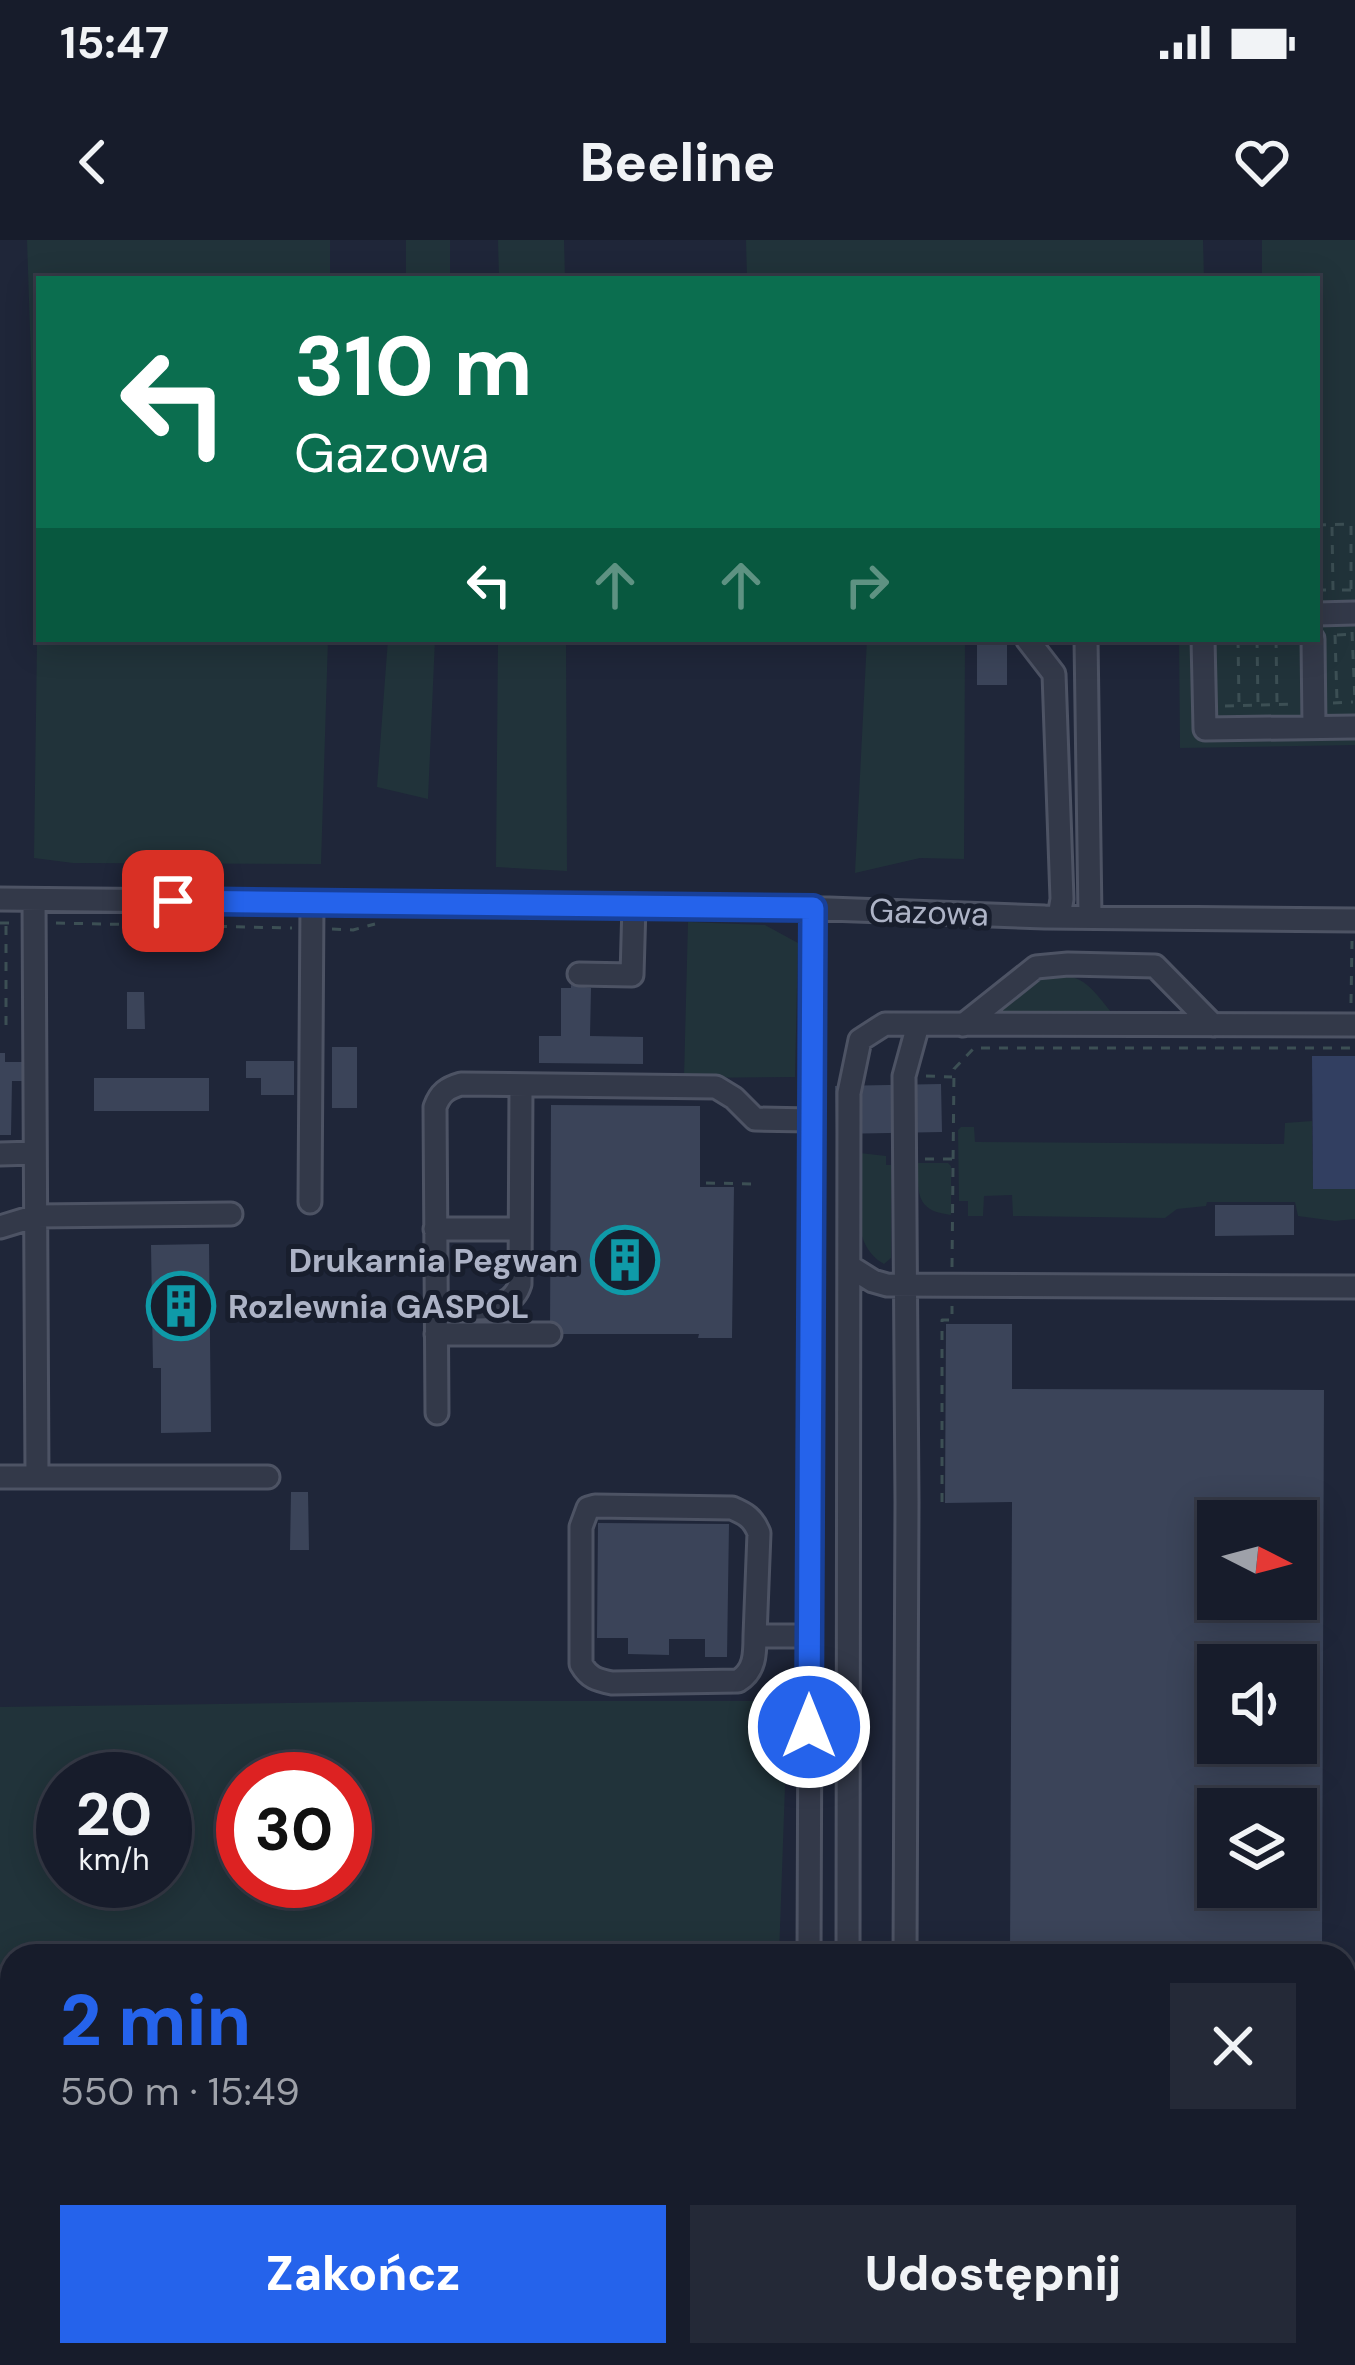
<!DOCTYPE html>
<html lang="pl">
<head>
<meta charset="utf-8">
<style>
	body { margin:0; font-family:"DM Sans",sans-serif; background:#242937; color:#f1f3f6; height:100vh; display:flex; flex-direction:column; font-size:45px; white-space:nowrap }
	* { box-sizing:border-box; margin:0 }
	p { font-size:39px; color:#9ea1a9 }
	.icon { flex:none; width:66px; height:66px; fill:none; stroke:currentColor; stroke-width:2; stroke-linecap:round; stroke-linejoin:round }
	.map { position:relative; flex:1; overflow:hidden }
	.side { position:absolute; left:0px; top:1704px; width:1356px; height:423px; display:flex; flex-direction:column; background:#171c2b; border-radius:36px 36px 0 0; box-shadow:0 6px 30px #0003,0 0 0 3px #363a47 }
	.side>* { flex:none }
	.banner { position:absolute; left:36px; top:36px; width:1284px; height:366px; border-radius:0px; box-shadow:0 6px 30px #0003,0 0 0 3px #363a47; background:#0b6e4f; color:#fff; overflow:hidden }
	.needle { width:78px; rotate:96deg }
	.fabs { position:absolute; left:1197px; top:1260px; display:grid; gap:24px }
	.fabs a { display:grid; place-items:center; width:120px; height:120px; border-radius:0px; background:#171c2b; box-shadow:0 6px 30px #0003,0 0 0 3px #363a47; font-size:60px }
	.speed { position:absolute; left:36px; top:1512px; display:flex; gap:24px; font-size:60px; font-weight:700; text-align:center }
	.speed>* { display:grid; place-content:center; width:156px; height:156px; border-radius:50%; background:#171c2b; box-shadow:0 6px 30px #0003,0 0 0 3px #363a47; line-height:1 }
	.speed small { font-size:30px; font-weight:400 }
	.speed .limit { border:18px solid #d22; background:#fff; color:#111 }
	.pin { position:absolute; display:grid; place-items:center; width:102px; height:102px; color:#fff; margin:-51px; border-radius:24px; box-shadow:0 6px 18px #0006 }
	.me { position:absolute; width:132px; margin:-66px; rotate:0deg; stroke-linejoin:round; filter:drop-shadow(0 0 9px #0008) }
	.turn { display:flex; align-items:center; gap:42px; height:252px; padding:0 60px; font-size:54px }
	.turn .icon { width:156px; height:156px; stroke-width:2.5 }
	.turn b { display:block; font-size:84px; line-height:102px }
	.lanes { display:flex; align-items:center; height:114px; padding:0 60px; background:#0003; justify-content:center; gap:60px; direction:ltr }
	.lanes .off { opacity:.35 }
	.round { display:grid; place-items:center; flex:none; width:126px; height:126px; border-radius:0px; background:#242937 }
	.summary { display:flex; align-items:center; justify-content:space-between; height:204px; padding:0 60px }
	h1 { font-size:72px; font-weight:800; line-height:90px; color:#2563eb }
	.primary-button { display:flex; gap:24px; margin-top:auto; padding:24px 60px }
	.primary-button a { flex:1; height:138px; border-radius:0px; background:#2563eb; color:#fff; font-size:48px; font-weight:800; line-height:138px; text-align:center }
	.primary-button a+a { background:#242937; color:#f1f3f6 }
	.status { display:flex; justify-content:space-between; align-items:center; height:84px; padding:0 60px; background:#171c2b; direction:ltr }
	.status svg { height:33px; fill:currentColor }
	header { display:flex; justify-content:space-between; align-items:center; height:156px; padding:0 60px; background:#171c2b; font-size:54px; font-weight:800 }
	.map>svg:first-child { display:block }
	.green { fill:#21333a; fill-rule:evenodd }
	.water { fill:#323f61 }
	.building { fill:#3b4459; fill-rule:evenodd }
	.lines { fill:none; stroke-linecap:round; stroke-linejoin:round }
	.minor-casing { stroke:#4d5364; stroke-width:27 }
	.path { stroke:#3c4f54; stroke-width:3; stroke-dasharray:9 9; stroke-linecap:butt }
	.minor { stroke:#333949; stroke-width:21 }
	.route-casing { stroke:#184099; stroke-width:30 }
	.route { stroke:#2563eb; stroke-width:21 }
	.labels { text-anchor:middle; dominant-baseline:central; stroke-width:10; stroke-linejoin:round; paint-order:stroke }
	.street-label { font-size:33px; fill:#adb3c6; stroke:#181e2d }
	.poi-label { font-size:33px; font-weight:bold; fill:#adb3c6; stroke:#181e2d; text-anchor:end }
</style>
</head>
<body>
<div class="status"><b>15:47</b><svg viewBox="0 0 49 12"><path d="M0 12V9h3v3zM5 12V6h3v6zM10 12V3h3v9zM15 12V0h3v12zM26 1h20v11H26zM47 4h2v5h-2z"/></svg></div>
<header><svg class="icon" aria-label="back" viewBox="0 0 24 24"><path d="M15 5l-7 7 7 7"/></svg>Beeline<svg class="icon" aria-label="heart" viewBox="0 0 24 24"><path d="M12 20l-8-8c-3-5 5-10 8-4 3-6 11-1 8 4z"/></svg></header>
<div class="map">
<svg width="1355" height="2125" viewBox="0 0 1355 2125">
	<rect width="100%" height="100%" fill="#1f2639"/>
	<path class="green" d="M27,0H330V39H39V399H328L321,624L73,623L34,618L38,330Z
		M406,0H450V39H406Z
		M498,0H564L565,39H499Z
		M746,0H1203L1204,39H747Z
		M1262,0H1355V505L1180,508L1179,399H1317V39H1262Z
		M388,399H435L428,559L377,547Z
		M498,399H566L567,631L496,627Z
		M867,399H965L964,619L920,618L855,633Z
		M688,682L765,685L798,703L795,837L684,838Z
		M1053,733C1087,737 1091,748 1112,773L999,771C1015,753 1029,739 1053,733Z
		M1312,881L1313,948L1355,949V979L1335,981L1298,976L1295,962H1207L1206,966L1177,969L1165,978L1013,976L1012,955L984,956L983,976H968V961H959L958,890L961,887H974L975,902L1284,904L1285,883Z
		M860,913L886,916V925H891V1018L884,1024C847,1003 860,949 860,913Z
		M918,923H948L951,926V975C915,971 918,953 918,923Z
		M427,1461H788L779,1716H12V2104L0,2105V1467ZM63,1539H165V1641H63ZM243,1539H345V1641H243Z
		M1344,1967H1355V2125H1187V2115H1344Z
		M63,2115H805L806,2125H64Z"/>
	<path class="water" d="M1312,816H1355V949H1313Z"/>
	<path class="building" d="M977,399H1007V445H977Z
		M571,745L591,748L590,796L643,797V824L539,823V796H561V748H571Z
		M127,752H144L145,789H127Z
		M332,807H357V868H332Z
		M0,813H5V822H22V841H12L11,895H0Z
		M246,821H294V855H261V838H246Z
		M94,838H209V871H94Z
		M941,844L942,892L836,894L835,846Z
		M551,865L700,866V947H734L732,1098H698L699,1094H550Z
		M1215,965H1294V995L1215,996Z
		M209,1004L211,1192L161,1193V1128H153L151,1005Z
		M946,1084H1012V1149L1324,1150L1322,1716H1010L1012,1262L945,1263ZM1218,1281H1296V1359H1218ZM1218,1425H1296V1503H1218ZM1218,1569H1296V1647H1218Z
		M291,1252H308L309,1310H290Z
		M598,1283L729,1284L727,1417H705V1399H669V1415L628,1414V1398H597Z
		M924,2115H1151V2125H925Z"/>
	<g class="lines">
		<g class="minor-casing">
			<path id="minor" d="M1317,374L1355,373
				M1027,399L1054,434L1062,659L1059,677
				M1086,399L1090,677
				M1203,399L1205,489L1355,487
				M1313,399L1314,487
				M0,659L775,667L1045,677L1355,680
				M34,660L37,1237
				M579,734L632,735L634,665
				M963,785L1036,727L1068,724L1155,726L1213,785
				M0,914L35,913
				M310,962L312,662
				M0,987L36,976L231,974
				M435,989H520
				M849,1026L873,1041L887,1045L1355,1047
				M436,1067C464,1067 510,1077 520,1044L521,845
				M436,1094H550
				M437,1173L435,867C440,853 447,848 461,844L716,847L734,858L755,879L811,880
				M0,1237H268
				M755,1396C755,1414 755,1431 738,1441L612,1443C597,1440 589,1438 581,1424V1287L588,1268L595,1266L732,1268C746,1274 753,1278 759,1293L755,1396H810
				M809,1716L813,668
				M848,1716L849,853L860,800L885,784L1355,785
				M905,1716L907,1262L904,836L918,785
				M1344,1864H1355
				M1344,1929H1355
				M1344,1975L1355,1974
				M531,2115V2125
				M916,2115L917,2125
				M74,2125L275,2115"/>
		</g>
		<path class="path" d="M1317,285L1351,284V353
			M1332,287L1333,350H1355
			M1317,350H1333
			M1352,392L1355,462
			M1335,395L1337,461
			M1337,395L1355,394
			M1238,399L1239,463
			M1257,399L1258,463
			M1276,399L1277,463
			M1333,463L1353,462
			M1225,466L1293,464
			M0,683H16
			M56,683L292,688
			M6,686V786
			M332,689L353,690L375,684
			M1351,763L1352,701
			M926,836L952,837
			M925,919H952
			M706,943L755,944
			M952,1027L954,829L974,808H1351V803
			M942,1262V1080H952V1066
			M494,2115L495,2125"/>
		<use href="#minor" class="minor"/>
	</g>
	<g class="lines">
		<g class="route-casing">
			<path id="route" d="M173,661L813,668L809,1487"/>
		</g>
		<use href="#route" class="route"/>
	</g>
	<defs>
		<g id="building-ring" transform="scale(3.45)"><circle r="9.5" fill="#181e2d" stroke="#0f9aa8" stroke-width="1.5"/><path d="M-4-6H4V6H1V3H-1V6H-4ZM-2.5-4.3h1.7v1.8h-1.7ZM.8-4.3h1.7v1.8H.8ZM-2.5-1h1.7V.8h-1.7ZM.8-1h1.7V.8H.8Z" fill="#0f9aa8"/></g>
	</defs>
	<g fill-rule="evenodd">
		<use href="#building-ring" x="625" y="1020"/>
		<use href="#building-ring" x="181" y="1066"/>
	</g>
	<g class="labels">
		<g class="street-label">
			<text transform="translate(929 672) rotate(2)">Gazowa</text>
		</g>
		<g class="poi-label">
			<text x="578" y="1020">Drukarnia Pegwan</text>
			<text x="228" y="1066" text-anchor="start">Rozlewnia GASPOL</text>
		</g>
	</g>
</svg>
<div class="fabs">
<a><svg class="needle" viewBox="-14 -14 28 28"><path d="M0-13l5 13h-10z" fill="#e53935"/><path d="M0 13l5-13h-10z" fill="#9ea1a9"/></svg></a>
<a><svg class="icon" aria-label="sound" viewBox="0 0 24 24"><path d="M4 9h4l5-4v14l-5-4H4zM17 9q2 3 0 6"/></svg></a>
<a><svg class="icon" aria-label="layers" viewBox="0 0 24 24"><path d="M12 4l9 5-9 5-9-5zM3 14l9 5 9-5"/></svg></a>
</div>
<div class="speed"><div>20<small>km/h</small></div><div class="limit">30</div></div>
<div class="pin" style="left:173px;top:661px;background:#d93025"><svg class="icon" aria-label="arrive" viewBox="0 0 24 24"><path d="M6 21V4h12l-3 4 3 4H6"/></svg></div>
<svg class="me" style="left:809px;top:1487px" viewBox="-20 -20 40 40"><circle r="17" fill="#2563eb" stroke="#fff" stroke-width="3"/><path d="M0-11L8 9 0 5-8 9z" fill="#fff"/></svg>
<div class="banner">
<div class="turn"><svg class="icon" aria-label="left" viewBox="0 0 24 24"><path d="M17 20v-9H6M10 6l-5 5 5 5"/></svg><div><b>310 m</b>Gazowa</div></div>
<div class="lanes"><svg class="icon" aria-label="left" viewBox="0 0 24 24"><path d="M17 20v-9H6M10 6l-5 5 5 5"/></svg><svg class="icon off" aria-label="ahead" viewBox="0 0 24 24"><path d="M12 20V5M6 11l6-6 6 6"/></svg><svg class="icon off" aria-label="ahead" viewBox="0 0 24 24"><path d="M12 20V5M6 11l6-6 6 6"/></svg><svg class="icon off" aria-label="right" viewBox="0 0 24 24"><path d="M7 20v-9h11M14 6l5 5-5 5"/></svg></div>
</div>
<section class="side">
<div class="summary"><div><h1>2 min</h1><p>550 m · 15:49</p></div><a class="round"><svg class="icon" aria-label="close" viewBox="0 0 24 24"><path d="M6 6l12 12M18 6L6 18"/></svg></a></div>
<div class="primary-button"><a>Zakończ</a><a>Udostępnij</a></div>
</section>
</div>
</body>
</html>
